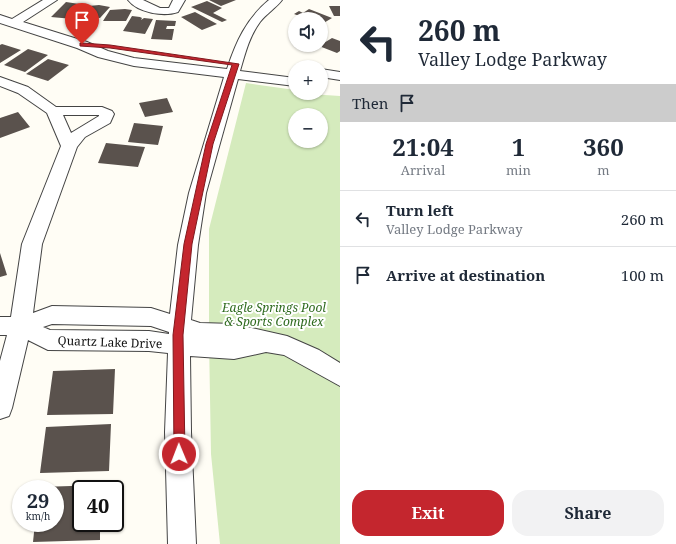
<!DOCTYPE html>
<html lang="en">
<head>
<meta charset="utf-8">
<style>
	body { margin:0; font-family:"Noto Serif",serif; background:#f2f2f3; color:#1f2937; height:100vh; display:flex; flex-direction:column; font-size:15px; white-space:nowrap }
	* { box-sizing:border-box; margin:0 }
	p { font-size:13px; color:#747a83 }
	.icon { flex:none; width:22px; height:22px; fill:none; stroke:currentColor; stroke-width:2; stroke-linecap:round; stroke-linejoin:round }
	.map { position:relative; flex:1; overflow:hidden }
	.drawer { display:flex; flex-direction:column; background:#fff; width:336px }
	.drawer>* { flex:none }
	.top-card { background:#fff; color:#1f2937; overflow:hidden }
	.controls { position:absolute; left:288px; top:12px; display:grid; gap:8px }
	.controls a { display:grid; place-items:center; width:40px; height:40px; border-radius:50%; background:#fff; box-shadow:0 1px 3px #0004; font-size:20px }
	.speed { position:absolute; left:12px; top:480px; display:flex; gap:8px; font-size:20px; font-weight:700; text-align:center }
	.speed>* { display:grid; place-content:center; width:52px; height:52px; border-radius:50%; background:#fff; box-shadow:0 1px 3px #0004; line-height:1 }
	.speed small { font-size:10px; font-weight:400 }
	.speed .limit { border:2px solid #111; border-radius:6px; background:#fff; color:#111 }
	.pin { position:absolute; display:grid; place-items:center; width:34px; height:34px; color:#fff; margin:-41px -17px; border-radius:50% 50% 50% 0; rotate:-45deg; box-shadow:0 0 4px #0007 }
	.pin .icon { rotate:45deg }
	.me { position:absolute; width:44px; margin:-22px; rotate:359deg; stroke-linejoin:round; filter:drop-shadow(0 0 3px #0008) }
	.turn { display:flex; align-items:center; gap:14px; height:84px; padding:0 12px; font-size:18px }
	.turn .icon { width:52px; height:52px; stroke-width:2.5 }
	.turn b { display:block; font-size:28px; line-height:34px }
	.then { display:flex; align-items:center; height:38px; padding:0 12px; background:#0003; gap:8px; font-size:15px }
	.eta { display:flex; justify-content:space-evenly; align-items:center; height:68px; text-align:center }
	.eta b { font-size:24px; font-weight:700; line-height:28px }
	.button { display:flex; gap:8px; margin-top:auto; padding:8px 12px }
	.button a { flex:1; height:46px; border-radius:16px; background:#c4262e; color:#fff; font-size:16px; font-weight:700; line-height:46px; text-align:center }
	.button a+a { background:#f2f2f3; color:#1f2937 }
	ul { padding:0; list-style:none }
	li { display:flex; align-items:center; gap:12px; height:56px; padding:0 12px; border-top:1px solid #e0e1e3 }
	li div { flex:1 }
	li b { display:block; font-size:15px }
	li em { font-style:normal }
	main { display:flex; flex:1; min-height:0 }
	.map>svg:first-child { display:block }
	.green { fill:#d5ebbd; fill-rule:evenodd }
	.building { fill:#5a524d }
	.lines { fill:none; stroke-linecap:round; stroke-linejoin:round }
	.minor-casing { stroke:#444; stroke-width:2 }
	.minor { fill:#fff; fill-rule:evenodd }
	.route { fill:#c4262e; stroke:#7f191e }
	.labels { text-anchor:middle; dominant-baseline:central; stroke-width:4; stroke-linejoin:round; paint-order:stroke }
	.park-label { font-size:12px; font-style:italic; fill:#2f6b1f; stroke:#fff }
	.street-label { font-size:12px; fill:#111; stroke:#fff }
</style>
</head>
<body>
<main>
<div class="map">
<svg width="340" height="544" viewBox="0 0 340 544">
	<rect width="100%" height="100%" fill="#fffdf5"/>
	<path class="green" d="M246,83L295,90V93L340,96V544H220L211,454L209,340V229ZM295,115H321V141H295Z"/>
	<path class="building" d="M209,0H236L221,6Z
		M207,1L222,8L213,13L227,20L222,22L191,7Z
		M66,2L86,5L73,19L51,17Z
		M99,5L110,7L100,18L87,17L82,15L89,6Z
		M329,6H340V16H334Z
		M125,9L132,10L126,21H103L110,10Z
		M309,9L332,18L322,24L321,19H307L294,14L299,11L303,13Z
		M195,12L217,24L202,30L181,17Z
		M132,16L140,17L142,18L141,20L144,18L153,19L145,34L123,31Z
		M156,20L176,21L175,26H167L166,29H174L172,40L151,39Z
		M332,38L340,41V51L337,53L319,46Z
		M2,44L21,50L0,63V45Z
		M28,49L48,55L25,72L4,65Z
		M48,59L69,65L48,81L26,74Z
		M167,98L173,112L145,117L139,103Z
		M18,112L30,127L0,138V118Z
		M134,123L163,126L158,145L128,142Z
		M106,143L145,147L138,167L98,163Z
		M0,253L7,275L0,277Z
		M115,369L113,414L47,415L53,371Z
		M111,424L109,471L40,473L46,427Z
		M102,485V489H81V523H100V540L33,542L35,523H55V489H40V487Z"/>
	<g class="lines">
		<g class="minor-casing">
			<path id="minor" d="M43,0H57L23,22L87,42L108,51L134,58L227,69C236,42 246,19 269,0H282C276,8 266,14 260,22C249,37 245,54 240,71L295,78V86L238,79L206,193L198,245L191,320L200,323L234,324L287,336L319,350L340,363V386L284,355L266,352L234,359L190,356L191,432L196,544H168L165,432L168,353L149,351L48,350L28,340L12,408L9,416L0,419V361L7,335H0V317H11L22,244L61,146L47,113L18,93L0,86V77L28,87L56,107H102L112,111L114,114L110,123L85,137L77,147L42,244L33,313L52,306L151,308L170,314L178,245L189,193L224,77L134,66L98,57L77,48L0,23V15L12,19ZM63,115H99V116L71,133ZM52,324L151,326L169,332V334L149,331L50,330L43,327Z
				M128,0H143L160,8H169L173,0H185L178,12C164,17 138,13 128,0Z
				M321,69L340,72V80L321,77Z"/>
		</g>
		<use href="#minor" class="minor"/>
	</g>
	<path class="route" d="M82,43L110,45L239,64L213,144L192,244L183,335L185,454L184,458L179,460L175,458L174,454L173,335L184,244L206,144L232,65L110,48L80,46V43Z"/>
	<g class="labels">
		<g class="park-label">
			<text x="274" y="307">Eagle Springs Pool<tspan x="274" dy="14">&amp; Sports Complex</tspan></text>
		</g>
		<g class="street-label">
			<text transform="translate(110 342) rotate(2)">Quartz Lake Drive</text>
		</g>
	</g>
</svg>
<div class="controls">
<a><svg class="icon" aria-label="sound" viewBox="0 0 24 24"><path d="M4 9h4l5-4v14l-5-4H4zM17 9q2 3 0 6"/></svg></a>
<a>+</a>
<a>−</a>
</div>
<div class="speed"><div>29<small>km/h</small></div><div class="limit">40</div></div>
<div class="pin" style="left:82px;top:44px;background:#d93025"><svg class="icon" aria-label="arrive" viewBox="0 0 24 24"><path d="M6 21V4h12l-3 4 3 4H6"/></svg></div>
<svg class="me" style="left:179px;top:454px" viewBox="-20 -20 40 40"><circle r="17" fill="#c4262e" stroke="#fff" stroke-width="3"/><path d="M0-11L8 9 0 5-8 9z" fill="#fff"/></svg>
</div>
<section class="drawer">
<div class="top-card">
<div class="turn"><svg class="icon" aria-label="left" viewBox="0 0 24 24"><path d="M17 20v-9H6M10 6l-5 5 5 5"/></svg><div><b>260 m</b>Valley Lodge Parkway</div></div>
<div class="then">Then<svg class="icon" aria-label="arrive" viewBox="0 0 24 24"><path d="M6 21V4h12l-3 4 3 4H6"/></svg></div>
</div>
<div class="eta">
<div><b>21:04</b><p>Arrival</p></div>
<div><b>1</b><p>min</p></div>
<div><b>360</b><p>m</p></div>
</div>
<ul>
<li><svg class="icon" aria-label="left" viewBox="0 0 24 24"><path d="M17 20v-9H6M10 6l-5 5 5 5"/></svg><div><b>Turn left</b><p>Valley Lodge Parkway</p></div><em>260 m</em></li>
<li><svg class="icon" aria-label="arrive" viewBox="0 0 24 24"><path d="M6 21V4h12l-3 4 3 4H6"/></svg><div><b>Arrive at destination</b></div><em>100 m</em></li>
</ul>
<div class="button"><a>Exit</a><a>Share</a></div>
</section>
</main>
</body>
</html>
